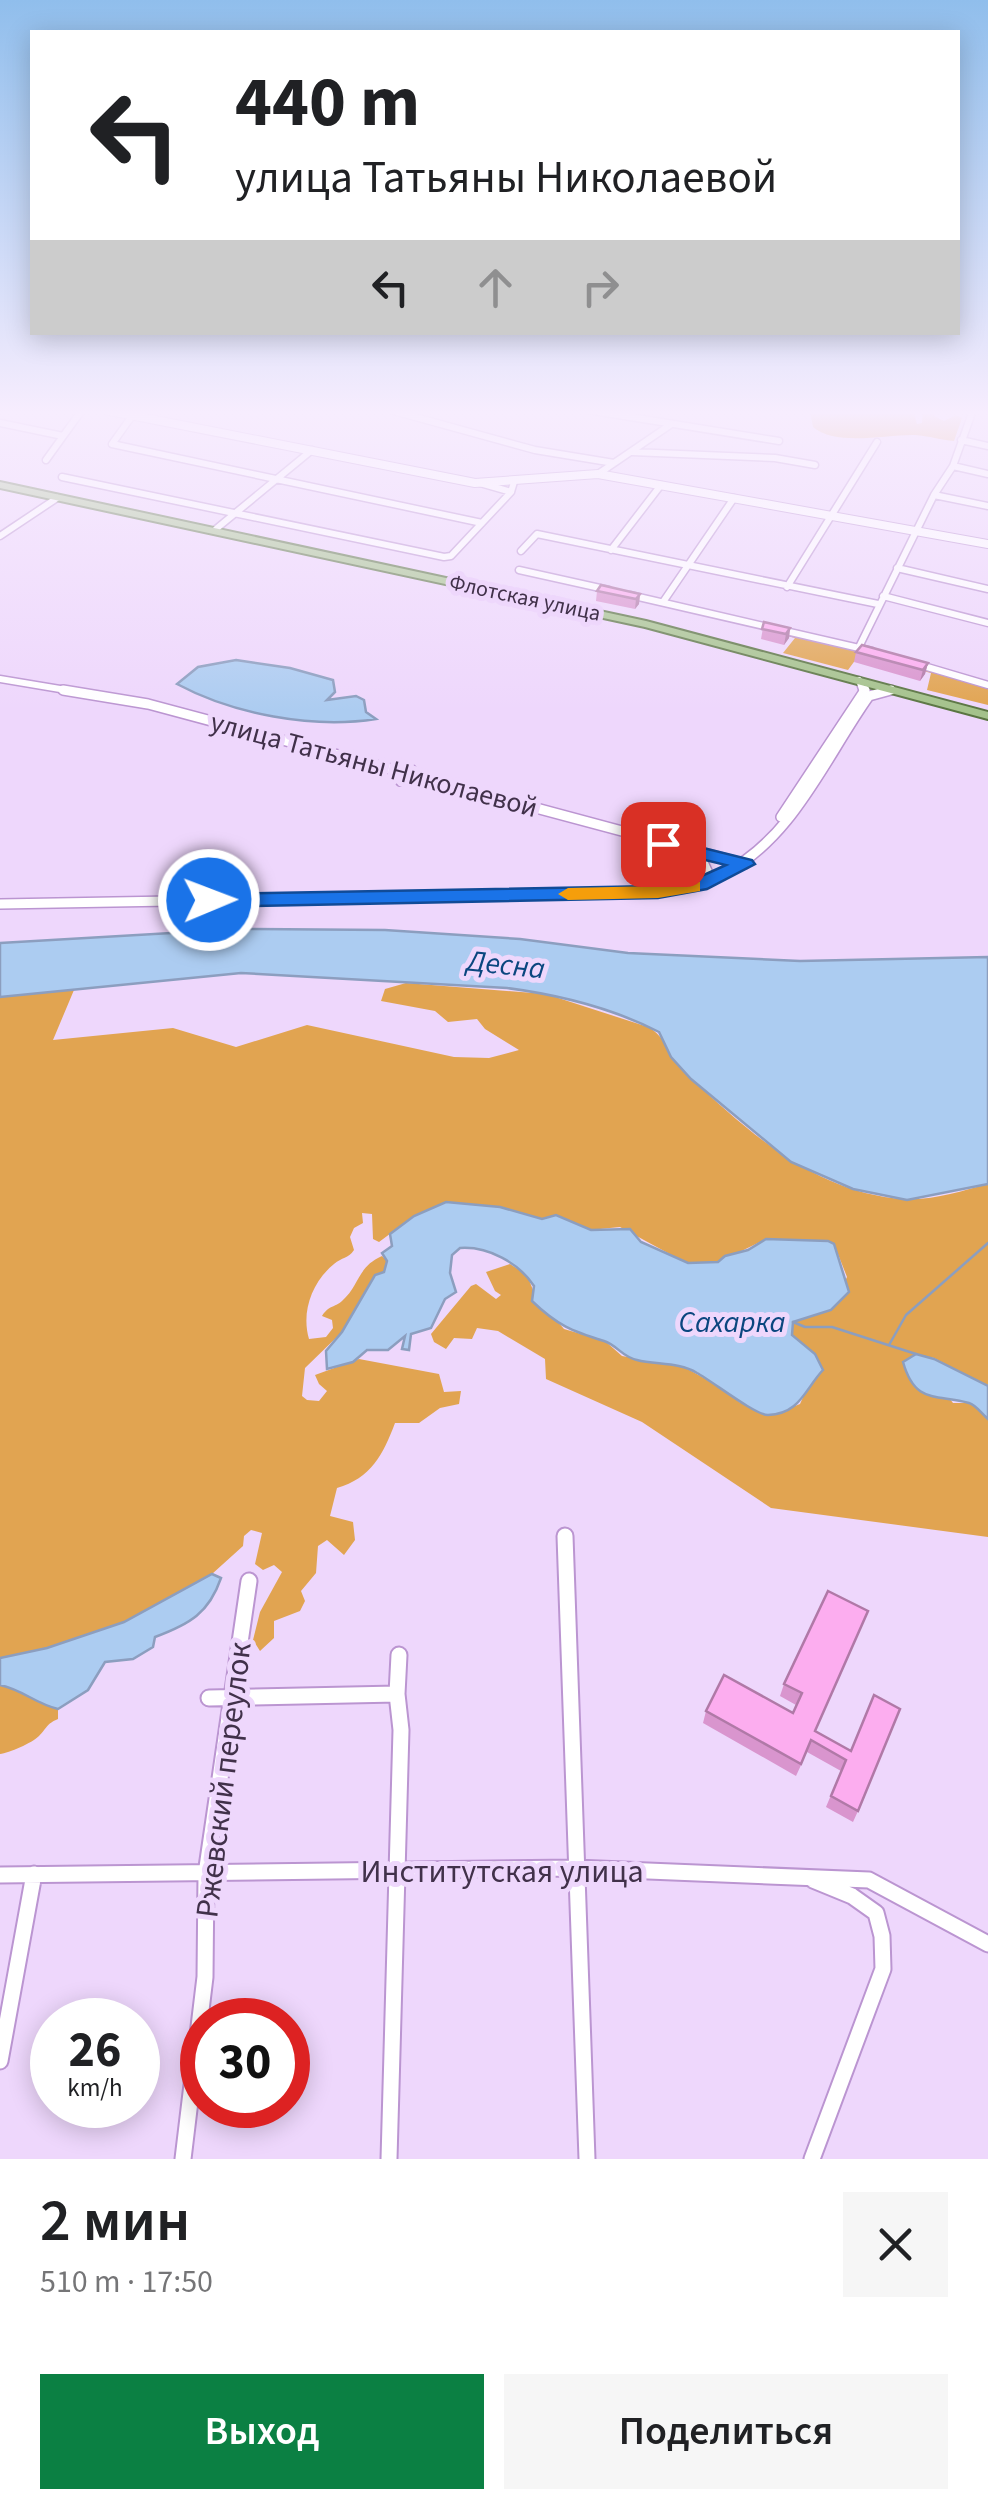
<!DOCTYPE html>
<html lang="ru">
<head>
<meta charset="utf-8">
<style>
	body { margin:0; font-family:"Source Sans 3",sans-serif; background:#f6f6f6; color:#202124; height:100vh; display:flex; flex-direction:column; font-size:38px; white-space:nowrap }
	* { box-sizing:border-box; margin:0 }
	p { font-size:32px; color:#757577 }
	.icon { flex:none; width:55px; height:55px; fill:none; stroke:currentColor; stroke-width:2; stroke-linecap:round; stroke-linejoin:round }
	.map { position:relative; height:2159px; overflow:hidden }
	.details { display:flex; flex-direction:column; background:#fff; flex:1 }
	.details>* { flex:none }
	.guide { position:absolute; left:30px; top:30px; width:930px; height:305px; border-radius:0px; box-shadow:0 5px 25px #0003; background:#fff; color:#202124; overflow:hidden }
	.speed { position:absolute; left:30px; top:1998px; display:flex; gap:20px; font-size:50px; font-weight:700; text-align:center }
	.speed>* { display:grid; place-content:center; width:130px; height:130px; border-radius:50%; background:#fff; box-shadow:0 5px 25px #0003; line-height:1 }
	.speed small { font-size:25px; font-weight:400 }
	.speed .limit { border:15px solid #d22; background:#fff; color:#111 }
	.pin { position:absolute; display:grid; place-items:center; width:85px; height:85px; color:#fff; margin:-42px; border-radius:20px; box-shadow:0 5px 15px #0006 }
	.me { position:absolute; width:110px; margin:-55px; rotate:89deg; stroke-linejoin:round; filter:drop-shadow(0 0 8px #0008) }
	.turn { display:flex; align-items:center; gap:35px; height:210px; padding:0 40px; font-size:45px }
	.turn .icon { width:130px; height:130px; stroke-width:2.5 }
	.turn b { display:block; font-size:70px; line-height:85px }
	.lanes { display:flex; align-items:center; height:95px; padding:0 40px; background:#0003; justify-content:center; gap:50px; direction:ltr }
	.lanes .off { opacity:.35 }
	.round { display:grid; place-items:center; flex:none; width:105px; height:105px; border-radius:0px; background:#f6f6f6 }
	.headline { display:flex; align-items:center; justify-content:space-between; height:170px; padding:0 40px }
	h1 { font-size:60px; font-weight:600; line-height:75px }
	.primary-button { display:flex; gap:20px; margin-top:auto; padding:20px 40px }
	.primary-button a { flex:1; height:115px; border-radius:0px; background:#0b8043; color:#fff; font-size:40px; font-weight:600; line-height:115px; text-align:center }
	.primary-button a+a { background:#f6f6f6; color:#202124 }
	.map>svg:first-child { display:block }
	.green { fill:#e1a451 }
	.water { fill:#acccf1; stroke:#8c9ebf; stroke-width:2.5 }
	.lines { fill:none; stroke-linecap:round; stroke-linejoin:round }
	.stream { stroke:#8c9ebf; stroke-width:2.5 }
	.pedestrian-casing { stroke:#bb95d1; stroke-width:10 }
	.minor-far2-casing { stroke:#bb95d1; stroke-width:9 }
	.minor-far1-casing { stroke:#bb95d1; stroke-width:12 }
	.minor-casing { stroke:#bb95d1; stroke-width:19 }
	.tertiary-casing { stroke:#bb95d1; stroke-width:10 }
	.primary-casing { stroke:#5a7542; stroke-width:4 }
	.pedestrian { stroke:#fff; stroke-width:6 }
	.minor-far2 { stroke:#fff; stroke-width:6 }
	.minor-far1 { stroke:#fff; stroke-width:9 }
	.minor { stroke:#fff; stroke-width:15 }
	.tertiary { stroke:#fff; stroke-width:8 }
	.primary { fill:#a4c28b; fill-rule:evenodd }
	.wall { fill:#d995ce }
	.shaded-wall { fill:#b079a7 }
	.building { fill:#fcadef; stroke:#b079a7; stroke-width:2.5 }
	.route { fill:#1a73e8; stroke:#114b97; stroke-width:2.5 }
	.slow { fill:#f59e0b }
	.labels { text-anchor:middle; dominant-baseline:central; stroke-width:10; stroke-linejoin:round; paint-order:stroke }
	.far-street-label { font-size:22px; fill:#41314a; stroke:#eed7fc }
	.street-label { font-size:28px; fill:#41314a; stroke:#eed7fc }
	.water-label { font-size:30px; font-style:italic; fill:#0a467f; stroke:#eed7fc }
	.near-street-label { font-size:32px; fill:#41314a; stroke:#eed7fc }
</style>
</head>
<body>
<div class="map">
<svg width="988" height="2159" viewBox="0 0 988 2159">
	<rect width="100%" height="100%" fill="#eed7fc"/>
	<path class="green" d="M806,410H913L917,424L922,423L923,410H934V416L944,421L956,415L962,418L954,441C941,440 929,436 915,435C886,434 837,447 813,427L810,411Z
		M680,608L852,648L988,688V705L927,690L931,673L859,655L848,670L783,653L795,638Z
		M406,983L546,994L648,1027C665,1035 676,1064 692,1079C750,1134 819,1194 904,1199C932,1201 961,1191 988,1184V1386L934,1358L916,1354L953,1403H972L988,1419V1537L771,1508L642,1422L546,1379L545,1359L498,1331L477,1328L472,1339L454,1338L446,1349L434,1342L431,1334L471,1286L476,1284L496,1299L501,1295L495,1291L486,1272L510,1264L527,1275L535,1295L564,1329L605,1341L622,1356L684,1367L731,1393L739,1402L772,1415L800,1404L809,1384L822,1370L815,1354L792,1335L793,1322L831,1310L847,1277L834,1244L766,1239L719,1262L688,1264L620,1227L590,1230L556,1215L542,1219L446,1202L414,1216L379,1242L373,1239L372,1214L362,1213L363,1223L354,1228L350,1237L354,1250C348,1259 342,1257 334,1264C312,1282 301,1312 309,1339L326,1337L333,1328L332,1320L322,1316C329,1305 334,1308 342,1301C360,1285 357,1267 382,1256L387,1261L384,1272L375,1275L342,1332L305,1368L302,1396L307,1400L319,1401L327,1391L319,1384L315,1375L359,1359L439,1374L444,1392L461,1391L459,1404L440,1408L419,1423H395C383,1455 371,1478 337,1488L330,1516L353,1522L355,1540L344,1555L327,1540L318,1546L316,1573L301,1591L305,1601L300,1611L274,1621V1638L260,1651L253,1640L260,1612L282,1572L274,1565L263,1570L255,1564L262,1533L251,1530L244,1536L243,1546L212,1574L124,1622L47,1648L0,1658V997L74,990L53,1040L173,1028L236,1047L307,1025L454,1057L489,1058L519,1050L485,1029L477,1019L448,1022L435,1011L381,1001L385,989Z
		M0,1685C23,1690 36,1703 58,1709V1719C46,1724 47,1728 39,1736C32,1743 9,1753 0,1754Z"/>
	<path class="water" d="M236,660L290,668L333,680L335,692L327,700L356,696L364,700L366,712L376,719C312,729 233,714 177,684L198,667Z
		M240,929L385,930L520,939L628,953L800,961L988,957V1184L907,1200L853,1189L791,1162L691,1079L671,1057L659,1032C612,1008 560,995 507,988L241,973L0,997V943Z
		M446,1202L500,1207L542,1219L556,1215L591,1230L630,1229L641,1242L688,1263L718,1262L725,1256L748,1250L766,1239L828,1241L834,1244L849,1292L831,1310L793,1322L792,1335L815,1354L823,1370C805,1389 800,1414 768,1415C755,1415 712,1381 697,1373C679,1362 656,1365 637,1360C622,1357 617,1345 604,1341C572,1331 558,1326 532,1301L534,1286C519,1263 488,1246 460,1248L452,1255L450,1273L456,1292L445,1299L431,1328L411,1334L409,1350L402,1349L405,1336L388,1350H367L353,1362L327,1369L326,1351L342,1332L375,1275L384,1272L387,1261L382,1253L392,1246L390,1234L414,1216Z
		M916,1354L934,1359L988,1386V1419C982,1414 976,1405 969,1403C935,1394 915,1404 903,1362Z
		M212,1574L221,1578C209,1613 190,1624 155,1637L153,1647L133,1659L105,1662L88,1690L58,1709C36,1704 23,1690 0,1685V1658L47,1648L124,1622Z"/>
	<g class="lines">
		<path class="stream" d="M793,1322L805,1327H832L916,1354
			M889,1345L906,1315L988,1243"/>
		<g class="pedestrian-casing">
			<path id="pedestrian" d="M400,782L412,769"/>
		</g>
		<g class="minor-far2-casing">
			<path id="minor-far2" d="M390,410L535,450L614,463
				M587,410L779,441
				M132,416L112,444L482,523
				M0,423L63,436
				M961,440L988,446
				M632,452L775,458L815,465
				M46,460L82,410
				M953,466L988,474
				M598,474L670,425
				M62,477L444,557L451,556L511,492
				M480,483L511,492L514,482
				M934,495L988,506
				M216,529L312,450
				M0,536L57,498
				M611,550L661,485
				M521,551L537,534L878,604
				M897,568L988,589
				M519,570L609,590
				M787,587L877,442
				M630,595L872,651
				M883,596L988,623
				M663,602L734,498
				M859,647L934,495L953,466L973,410
				M917,664L988,685
				M0,679L78,692
				M859,680L863,692
				M883,692L891,690"/>
		</g>
		<g class="minor-far1-casing">
			<path id="minor-far1" d="M63,690L148,704L745,864
				M781,817L865,690
				M697,881L707,871L701,858
				M0,904L623,893C656,890 692,889 722,874C792,841 826,756 869,696L891,690"/>
		</g>
		<g class="minor-casing">
			<path id="minor" d="M565,1536L587,2159
				M209,1698L397,1694
				M0,1875L575,1868L869,1880L988,1944
				M0,2061L34,1874
				M183,2159L205,1977L206,1874L249,1581
				M389,2159L401,1730L397,1694L399,1655
				M812,2159L883,1969L882,1936L876,1913L852,1896L813,1880"/>
		</g>
		<g class="tertiary-casing">
			<path id="tertiary" d="M105,410L475,483L598,474L988,544"/>
		</g>
		<g class="primary-casing">
			<path id="primary" d="M0,482L646,621L988,712V719L645,627L0,488Z"/>
		</g>
		<use href="#pedestrian" class="pedestrian"/>
		<use href="#minor-far2" class="minor-far2"/>
		<use href="#minor-far1" class="minor-far1"/>
		<use href="#minor" class="minor"/>
		<use href="#tertiary" class="tertiary"/>
		<use href="#primary" class="primary"/>
	</g>
	<path class="wall" d="M597,591L640,594L639,604L635,609L596,601Z
		M764,622L790,628L789,638L784,645L761,639Z
		M856,652L928,663L925,674L920,681L854,662Z
		M828,1591L815,1731L851,1751L858,1811L853,1822L826,1807L841,1771L807,1752L796,1776L703,1723L706,1711L793,1713L796,1705L780,1696L784,1684Z"/>
	<path class="shaded-wall" d="M640,594L639,604L635,609L636,599Z
		M790,628L789,638L784,645L786,634Z
		M928,663L925,674L920,681L923,670Z"/>
	<path class="building" d="M601,585L640,594L636,599L597,591Z
		M764,622L790,628L786,634L762,629Z
		M862,645L928,663L923,670L856,652Z
		M828,1591L868,1611L815,1731L851,1751L874,1695L900,1709L858,1811L831,1796L846,1760L811,1740L801,1764L706,1711L724,1675L793,1713L802,1693L784,1684Z"/>
	<linearGradient id="sky" x2="0" y2="1"><stop stop-color="#90beec"/><stop offset="0.58" stop-color="#f7edfe"/><stop offset="1" stop-color="#f7edfe" stop-opacity="0"/></linearGradient>
	<rect width="988" height="712" fill="url(#sky)"/>
	<path class="route" d="M663,838L752,860L755,864L707,889L658,898L209,907L199,900L209,894L658,886L695,879L726,865L656,848V839Z"/>
	<path class="slow" d="M692,880L700,882V891L658,898L568,900L558,894L568,888L658,886Z"/>
	<g class="labels">
		<g class="far-street-label">
			<text transform="translate(525 598) rotate(12)">Флотская улица</text>
		</g>
		<g class="street-label">
			<text transform="translate(374 765) rotate(15)">улица Татьяны Николаевой</text>
		</g>
		<g class="water-label">
			<text transform="translate(506 965) rotate(6)">Десна</text>
			<text x="732" y="1322">Сахарка</text>
		</g>
		<g class="near-street-label">
			<text transform="translate(224 1780) rotate(-83)">Ржевский переулок</text>
			<text x="502" y="1872">Институтская улица</text>
		</g>
	</g>
</svg>
<div class="speed"><div>26<small>km/h</small></div><div class="limit">30</div></div>
<div class="pin" style="left:663px;top:844px;background:#d93025"><svg class="icon" aria-label="arrive" viewBox="0 0 24 24"><path d="M6 21V4h12l-3 4 3 4H6"/></svg></div>
<svg class="me" style="left:209px;top:900px" viewBox="-20 -20 40 40"><circle r="17" fill="#1a73e8" stroke="#fff" stroke-width="3"/><path d="M0-11L8 9 0 5-8 9z" fill="#fff"/></svg>
<div class="guide">
<div class="turn"><svg class="icon" aria-label="left" viewBox="0 0 24 24"><path d="M17 20v-9H6M10 6l-5 5 5 5"/></svg><div><b>440 m</b>улица Татьяны Николаевой</div></div>
<div class="lanes"><svg class="icon" aria-label="left" viewBox="0 0 24 24"><path d="M17 20v-9H6M10 6l-5 5 5 5"/></svg><svg class="icon off" aria-label="ahead" viewBox="0 0 24 24"><path d="M12 20V5M6 11l6-6 6 6"/></svg><svg class="icon off" aria-label="right" viewBox="0 0 24 24"><path d="M7 20v-9h11M14 6l5 5-5 5"/></svg></div>
</div>
</div>
<section class="details">
<div class="headline"><div><h1>2 мин</h1><p>510 m · 17:50</p></div><a class="round"><svg class="icon" aria-label="close" viewBox="0 0 24 24"><path d="M6 6l12 12M18 6L6 18"/></svg></a></div>
<div class="primary-button"><a>Выход</a><a>Поделиться</a></div>
</section>
</body>
</html>
